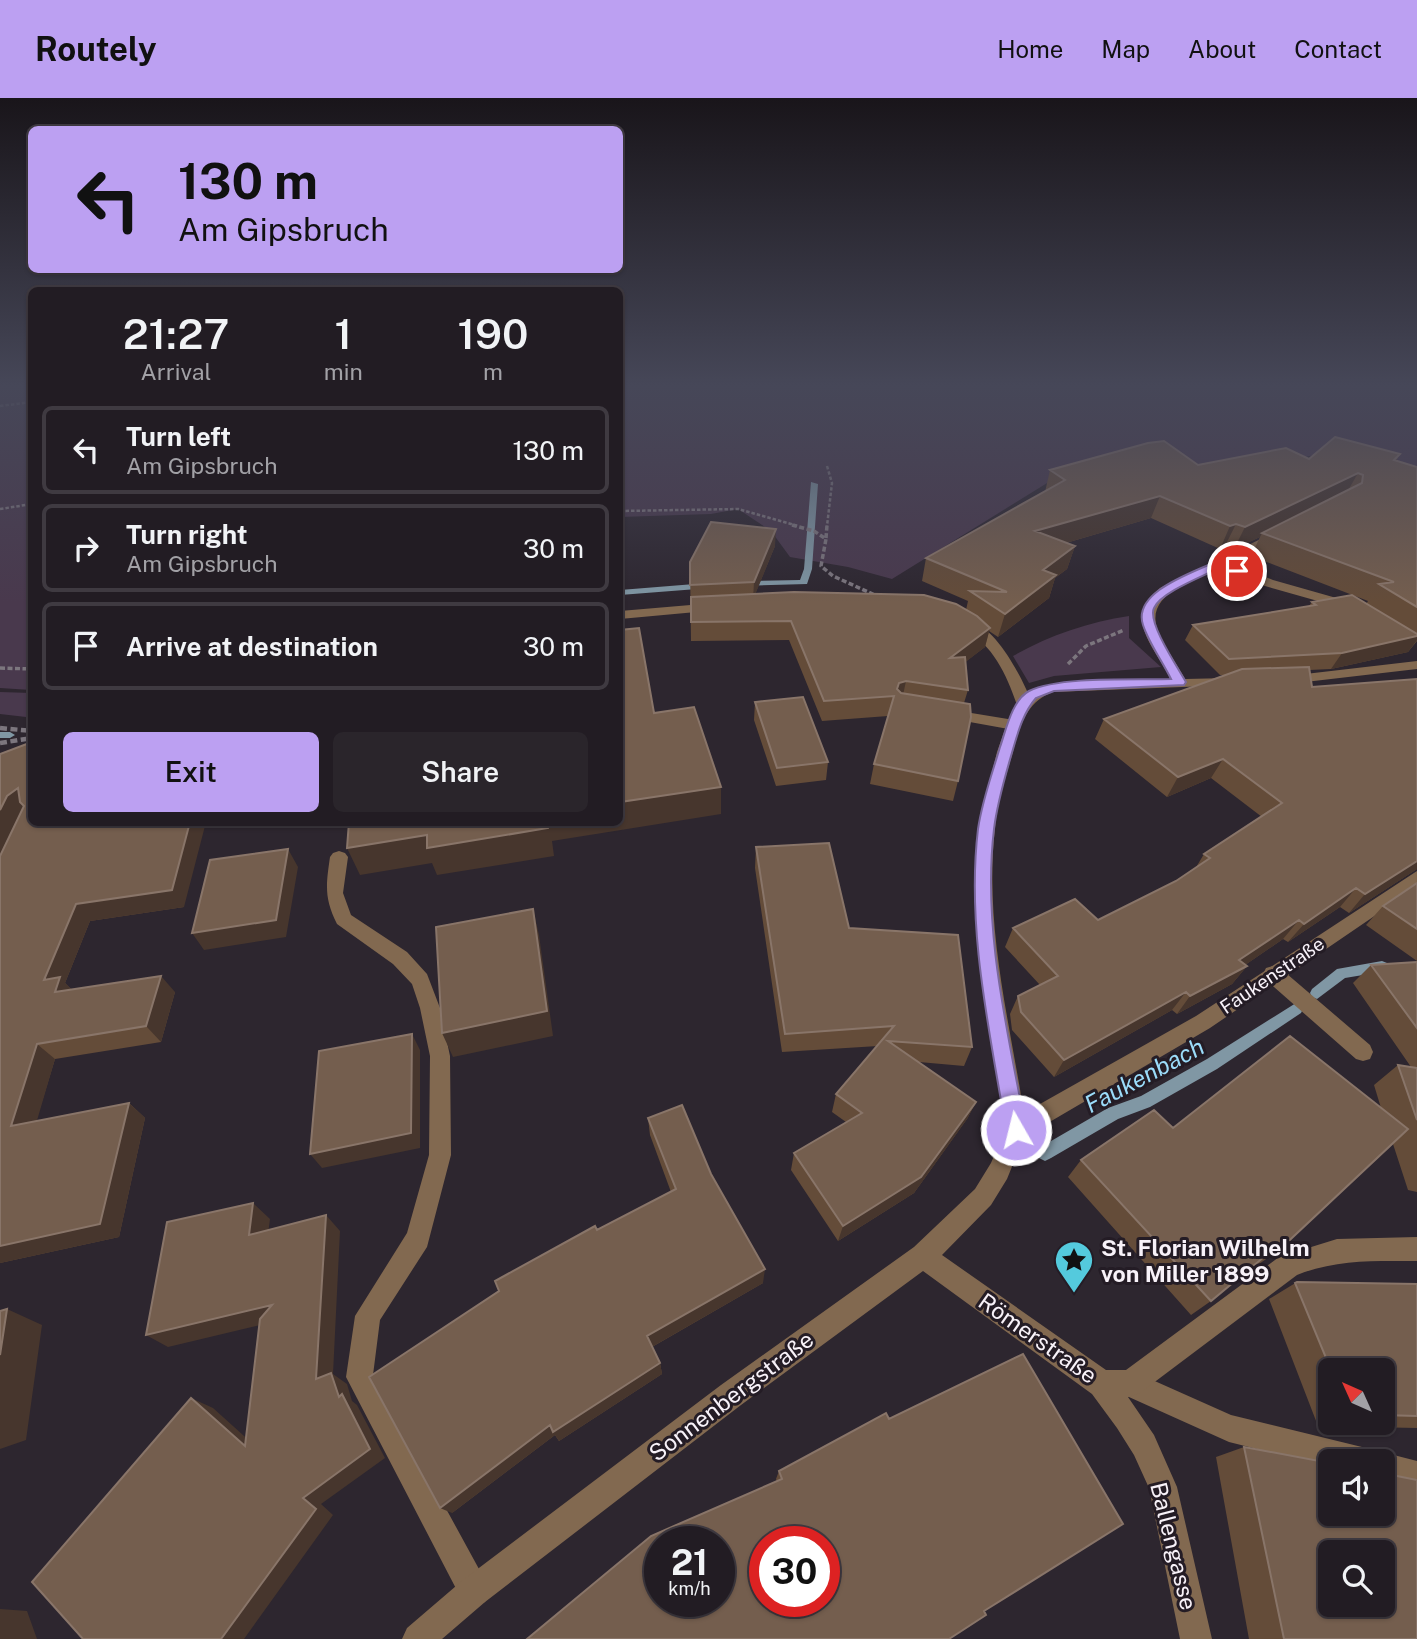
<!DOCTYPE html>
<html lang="en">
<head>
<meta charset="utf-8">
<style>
	body { margin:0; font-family:"Public Sans",sans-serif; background:#2a252b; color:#f1f3f6; height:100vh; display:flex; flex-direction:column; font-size:26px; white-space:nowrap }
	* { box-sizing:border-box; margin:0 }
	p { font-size:23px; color:#a2a1a6 }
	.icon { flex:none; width:38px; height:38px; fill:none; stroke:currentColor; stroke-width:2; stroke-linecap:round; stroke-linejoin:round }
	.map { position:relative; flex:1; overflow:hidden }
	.side { position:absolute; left:28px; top:189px; width:595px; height:539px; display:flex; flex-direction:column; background:#221c23; border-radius:10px; box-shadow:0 2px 5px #0004,0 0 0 2px #3f3a41 }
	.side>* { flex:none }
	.guide { position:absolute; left:28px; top:28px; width:595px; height:147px; border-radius:10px; box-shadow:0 2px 5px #0004,0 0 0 2px #3f3a41; background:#bca0f2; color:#111; overflow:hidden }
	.needle { width:46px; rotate:315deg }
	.fabs { position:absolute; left:1318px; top:1260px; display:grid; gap:14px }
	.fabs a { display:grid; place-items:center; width:77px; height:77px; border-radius:10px; background:#221c23; box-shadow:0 2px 5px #0004,0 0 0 2px #3f3a41; font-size:35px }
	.speed { position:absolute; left:644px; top:1428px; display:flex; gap:14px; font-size:35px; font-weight:700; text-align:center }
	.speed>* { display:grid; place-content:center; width:91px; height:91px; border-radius:50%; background:#221c23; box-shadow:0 2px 5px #0004,0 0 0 2px #3f3a41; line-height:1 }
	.speed small { font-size:18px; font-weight:400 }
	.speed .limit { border:10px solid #d22; background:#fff; color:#111 }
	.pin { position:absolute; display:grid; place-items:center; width:60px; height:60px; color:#fff; margin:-30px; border:4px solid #fff; border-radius:50%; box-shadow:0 2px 7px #0007 }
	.me { position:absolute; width:77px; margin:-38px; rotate:352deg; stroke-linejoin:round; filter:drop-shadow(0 0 5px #0008) }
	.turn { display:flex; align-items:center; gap:24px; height:147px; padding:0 35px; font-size:32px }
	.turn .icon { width:91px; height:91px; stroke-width:2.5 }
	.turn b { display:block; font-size:49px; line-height:60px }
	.eta { display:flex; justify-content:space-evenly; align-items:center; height:119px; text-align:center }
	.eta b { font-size:42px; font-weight:600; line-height:49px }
	.action { display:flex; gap:14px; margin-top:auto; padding:14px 35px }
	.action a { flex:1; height:80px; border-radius:10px; background:#bca0f2; color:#111; font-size:28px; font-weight:600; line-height:80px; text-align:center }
	.action a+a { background:#2a252b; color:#f1f3f6 }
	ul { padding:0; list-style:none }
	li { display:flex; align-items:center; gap:21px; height:88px; margin:0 14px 10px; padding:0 21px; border:4px solid #3f3a41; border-radius:10px }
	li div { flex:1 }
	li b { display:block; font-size:26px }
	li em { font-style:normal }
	header { display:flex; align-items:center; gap:42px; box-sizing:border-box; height:98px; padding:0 35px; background:#bca0f2; color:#111 }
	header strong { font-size:33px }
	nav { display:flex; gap:38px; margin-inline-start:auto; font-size:24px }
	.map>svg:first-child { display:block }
	.green { fill:#49394d }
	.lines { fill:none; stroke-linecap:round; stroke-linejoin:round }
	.stream { fill:#8097a4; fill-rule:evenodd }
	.path-far2 { stroke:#7c767e; stroke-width:2.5; stroke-dasharray:3.5 2; stroke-linecap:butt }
	.path-far1 { stroke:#7c767e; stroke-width:3.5; stroke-dasharray:5 2.5; stroke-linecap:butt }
	.path { stroke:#7c767e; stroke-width:4.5; stroke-dasharray:7 3.5; stroke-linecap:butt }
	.lane { fill:#826950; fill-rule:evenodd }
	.street { fill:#826950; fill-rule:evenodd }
	.wall { fill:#644c39; fill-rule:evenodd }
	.shaded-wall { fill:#47362d }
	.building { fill:#745e4e; stroke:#897569; stroke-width:2; fill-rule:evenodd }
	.route { fill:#bca0f2; stroke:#7a689d; stroke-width:2 }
	.labels { text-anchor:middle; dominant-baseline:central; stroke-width:6; stroke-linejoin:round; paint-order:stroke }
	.street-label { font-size:19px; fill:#f8f2f9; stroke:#241c25 }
	.near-poi-label { font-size:23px; font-weight:bold; fill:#f8f2f9; stroke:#241c25; text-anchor:start }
	.near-street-label { font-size:23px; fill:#f8f2f9; stroke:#241c25 }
	.near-water-label { font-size:24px; font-style:italic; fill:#9bdcfa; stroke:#241c25 }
</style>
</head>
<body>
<header>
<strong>Routely</strong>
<nav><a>Home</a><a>Map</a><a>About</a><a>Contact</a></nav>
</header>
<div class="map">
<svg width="1417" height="1541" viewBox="0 0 1417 1541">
	<rect width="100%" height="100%" fill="#2d262f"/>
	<path class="green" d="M0,288H31V592L0,590Z
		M620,288H1417V372L1332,354L1217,375L1073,369L892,481L848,469L790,459L771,433L738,411L711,416L620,419Z
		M1129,518V540L1161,569L1054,578L1029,585L1013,558C1048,538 1088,524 1129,518Z
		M0,594L31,595V615L26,619L0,616Z"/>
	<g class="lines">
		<path class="stream" d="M811,384L818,386L812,471L807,486L740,488L739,486L743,483L800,482L804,471Z
			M707,485L710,486V490L620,497V492Z
			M0,634H10L15,637L10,640H0Z
			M1382,863L1387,865L1389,869L1387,873L1345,880L1317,901L1312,899L1310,895L1312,891L1337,871Z
			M1296,905L1301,907L1303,911L1301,915L1217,971L1150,1009L1118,1021L1051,1060L1045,1063L1039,1060L1037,1055L1039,1050L1108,1010L1141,998L1207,961Z"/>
		<path class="path-far2" d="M0,308L32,304
			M827,368L832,385L827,428
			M0,411L32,406
			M620,413L738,411L798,428"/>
		<path class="path-far1" d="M792,427L814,433L826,441L821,468L833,478L877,498
			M826,440L827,427
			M1068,566L1086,548L1124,532
			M0,570L32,571"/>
		<path class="path" d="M0,630L32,633
			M0,645L32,640"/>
		<path class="lane" d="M947,611L1014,622L1021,627L1014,632L942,619L940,616Z
			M339,753L345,755L348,759L343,795L351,817L407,854L427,876L440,910L450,958L451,1057L427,1149L380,1222L373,1277L485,1482L489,1493L485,1504L474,1508L463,1504L346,1279L355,1218L407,1135L429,1057L430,958L420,910L412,886L393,866L337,826C324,800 326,787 330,759L333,755Z
			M1273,868L1280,870L1370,947L1373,954L1370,961L1363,963L1356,961L1266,882L1263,876L1266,870Z
			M1130,1272L1231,1317L1362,1349L1372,1353L1374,1357L1382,1354L1417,1363V1391L1382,1382V1363H1330V1369L1229,1344L1120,1295L1117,1285L1120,1275Z"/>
		<path class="street" d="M1275,434L1279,435V439L1228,465L1273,482L1354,505V511H1346L1265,488L1219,470C1190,485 1140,497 1160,538C1167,553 1177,566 1185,581L1229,580L1236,584L1234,587L1053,594C1025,604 1019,631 1012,657C1005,681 997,705 995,730C984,826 1009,921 1024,1015L1196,918L1417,773V789L1210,930L1024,1039L1007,1081L991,1107L942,1157L1106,1272H1126L1279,1159L1337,1141L1417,1139V1163C1376,1163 1336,1161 1297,1177L1140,1295L1128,1299L1154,1337L1177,1389L1212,1541H1180L1149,1390L1134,1357L1117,1330L1092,1296L923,1173L741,1307L485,1504L442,1541H402L407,1530L463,1482L721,1287L914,1149L975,1091L991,1065L1005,1032L977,845L975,769L978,731L997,654L1008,623L1017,607C1006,575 993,548 964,530V524C991,520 1019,575 1028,595L1052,586L1171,582C1155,548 1122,522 1160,490Z
			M714,505L720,509L718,512L620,521V513Z
			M1417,563V571L1288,586L1281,582L1288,578Z"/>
	</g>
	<path class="wall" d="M1400,356L1396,363L1417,369V543L1408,554L1331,571L1309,572L1312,589L1417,771L1349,815L1340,809L1288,844L1283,841L1245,867L1247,868L1232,886L1177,916L1172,912L1054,979L1012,932L1010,916L1018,898L1040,887L1005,849L1013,830L1098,822L1176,783L1195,771L1204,756L1262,719L1211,680L1167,699L1095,641L1104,621L1226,577H1220L1185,542L1193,527L1309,508L1312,504L1366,506L1368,503L1251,458L1260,439L1234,451L1225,448L1220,451L1151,420L1066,445L1075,448L1067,471L1055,480L1049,500L998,539L989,533L985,549L965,564L968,592L964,605L958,683L953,703L870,686L874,666L888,618L822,623L789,542L691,543L690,464L775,448L755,496L966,512L968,503L922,483L926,460L1045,394L1050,372L1198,367Z
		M755,604L828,664L826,682L776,688L754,622Z
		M0,656L184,809L90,823L65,885L71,891L175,894L161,944L55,961L36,1023L129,1005L145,1020L119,1139L0,1165Z
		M756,749L849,830L972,949L964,968L919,964L976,1004L967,1021L914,1095L838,1143L791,1072L794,1055L846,1024L832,1014L836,996L878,948L782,954L755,770Z
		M1417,785V863L1366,827L1383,808Z
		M1417,864V1094L1408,1092L1393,1046L1278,1153L1256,1168L1255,1166L1211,1203L1191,1217L1068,1079L1081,1062L1173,1030L1381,1010L1374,987L1398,967L1411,969L1353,885L1371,867Z
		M648,1020L711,1076L763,1185L652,1249L660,1265L662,1276L559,1343L555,1337L452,1415L597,1132L671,1094L650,1037Z
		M1297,1184L1417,1186V1330L1318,1328L1269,1201ZM1330,1272H1382V1325H1330Z
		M1244,1349L1417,1541H1249L1216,1359Z
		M779,1373L984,1513L777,1384L776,1381Z"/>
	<path class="shaded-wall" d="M1358,375L1346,396L1262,435L1260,439L1234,451L1245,429Z
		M1160,398L1151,420L1028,456L1035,433Z
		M1236,426L1225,448L1220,451L1230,428Z
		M776,431L775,448L753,502L754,484Z
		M1075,448L1067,471L1055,480L1049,500L998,539L1005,516L1043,472Z
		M990,530L985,549L945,580L950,560Z
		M1417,538V542L1408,554L1331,571L1342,555Z
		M906,583L902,602L897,591L899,585Z
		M1223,661L1211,680L1167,699L1178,679Z
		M721,689V716L552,743L554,758L437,777L432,765L360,777L347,750L427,737L548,724H620V704Z
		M18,690L20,704L26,711L0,761V712L7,698Z
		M190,724H206L184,809L90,823L65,885L75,895L71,910L44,882L76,806Z
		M288,751L298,769L286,839L204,852L192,835Z
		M1417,763V771L1349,815L1365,796Z
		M1356,790L1340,809L1288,844L1304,826Z
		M533,811L539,837L553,938L453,959L442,935Z
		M1299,822L1283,841L1229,878L1247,868L1232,886L1177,916L1190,898L1239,862Z
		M161,878L175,894L161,944L146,928Z
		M1186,894L1172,912L1054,979L1064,962Z
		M412,936L420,952V1050L322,1070L310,1056Z
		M37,946L55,961L31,1043L11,1028Z
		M976,1004L967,1021L914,1095L838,1143L843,1128Z
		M129,1005L145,1020L119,1139L0,1165V1148Z
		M253,1105L270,1121L266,1152L249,1137Z
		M326,1117L340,1133L333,1276L347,1286L352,1303L357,1307L385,1360L321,1406L333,1417L244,1541H221L303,1400L316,1281Z
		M765,1171L763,1185L650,1250L647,1238Z
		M272,1207L289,1220L168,1249L146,1237Z
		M7,1211L42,1227L26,1342L0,1351V1257Z
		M660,1265L662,1276L559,1343L555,1337L452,1415L440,1410L550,1327Z
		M191,1300L213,1310L264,1356L245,1348Z
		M0,1511L27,1513L37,1541H0Z"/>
	<path class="building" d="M1335,339L1400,356L1394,362L1417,369V509L1379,486L1394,484L1262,435L1362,385L1363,377L1358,375L1245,429L1236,426L1230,428L1160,398L1035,433L1075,448L1043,472L1056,477L1005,516L970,493L1007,494L926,460L1065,382L1050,372L1148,345L1164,343L1198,367L1286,350L1309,361Z
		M711,424L776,431L754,484L690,487V464Z
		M794,494L924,497L956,506L977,518L990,530L950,560L965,559L968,592L906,583L899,585L897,591L901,595L970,606L971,619L958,683L874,666L894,598L824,603L791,523L691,524V499Z
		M1352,497L1417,536V538L1342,555L1229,561L1193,527L1316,507L1312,504Z
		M639,530L654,615L694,609L721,689L620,704V532Z
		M1309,569L1312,589L1417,581V763L1365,796L1356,790L1304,826L1299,822L1239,862L1247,868L1190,898L1186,894L1064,962L1021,914L1018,898L1058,878L1013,830L1075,801L1098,822L1176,783L1210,760L1204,756L1282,705L1223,661L1178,679L1104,621L1242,571Z
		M803,599L828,664L777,670L755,604Z
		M32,644V724H190L172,792L76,806L44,882L60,879L55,894L161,878L146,928L37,946L11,1028L129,1005L100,1126L0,1148V758L24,708L20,704L18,690L7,698L0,712V656Z
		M349,724H548V730L427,750V737L347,750Z
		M829,745L849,830L958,837L972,949L888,943L976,1004L921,1079L843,1128L794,1055L862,1015L836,996L894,928L785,936L756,749Z
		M288,751L276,822L192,835L210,762Z
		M1417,785V831L1383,808Z
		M533,811L547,913L442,935L436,829Z
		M1417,864V930L1371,867Z
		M412,936L411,1035L310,1056L319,953Z
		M1290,938L1408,1031L1278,1153L1276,1149L1211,1203L1081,1062L1154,1012L1173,1030Z
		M1398,967L1417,970V1022Z
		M682,1007L711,1076L765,1171L647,1238L660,1265L553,1334L550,1327L440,1410L369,1279L499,1193L495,1183L595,1128L597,1132L676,1091L648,1020Z
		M253,1105L249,1137L326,1117L316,1281L331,1275L339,1299L342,1296L370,1351L303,1400L316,1411L221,1541H83L32,1484L191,1300L245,1348L260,1221L272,1207L146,1237L167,1124Z
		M1297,1184L1417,1186V1318L1382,1317V1272H1331L1295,1185Z
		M7,1211L0,1257V1213Z
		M1023,1256L1123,1426L984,1513L986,1517L949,1541H527L651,1438L782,1381L779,1373L886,1315L889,1321ZM660,1444H719V1503H660ZM765,1444H824V1503H765Z
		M1244,1349L1330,1365V1416H1382V1375L1417,1382V1541H1284ZM1330,1454H1382V1507H1330Z"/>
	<linearGradient id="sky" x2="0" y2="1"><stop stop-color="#19151a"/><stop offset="0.57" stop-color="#464758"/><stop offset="1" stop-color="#464758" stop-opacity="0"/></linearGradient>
	<rect width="1417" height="504" fill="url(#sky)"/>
	<path class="route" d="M1215,464H1223L1243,473L1237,476L1219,470C1204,478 1161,494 1154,510C1147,524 1178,570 1186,584L1184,587L1054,593L1036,600C1022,616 1017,638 1011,658C1004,682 997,706 994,731C982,831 1008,934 1026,1032L1023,1039L1016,1042L1009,1039L1006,1032C990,934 966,831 978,731C982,703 992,676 1000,649C1006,632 1012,602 1029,593C1059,578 1135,582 1171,581C1162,563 1149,545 1143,527C1132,494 1192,475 1215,464Z"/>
	<defs>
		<g id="sight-pin" transform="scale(2.0125)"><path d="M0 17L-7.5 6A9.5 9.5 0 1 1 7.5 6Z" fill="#54cadd" stroke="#241c25"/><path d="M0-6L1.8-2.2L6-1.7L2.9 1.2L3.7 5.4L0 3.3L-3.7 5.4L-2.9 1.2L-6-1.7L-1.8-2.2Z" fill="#111"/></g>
	</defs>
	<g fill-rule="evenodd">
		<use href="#sight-pin" x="1074" y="1162"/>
	</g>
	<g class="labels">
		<g class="street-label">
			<text transform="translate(1272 877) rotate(-34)">Faukenstraße</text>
		</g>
		<g class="near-poi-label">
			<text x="1101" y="1149">St. Florian Wilhelm<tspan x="1101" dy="26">von Miller 1899</tspan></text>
		</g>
		<g class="near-street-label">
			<text transform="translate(1038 1240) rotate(35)">Römerstraße</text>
			<text transform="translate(731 1298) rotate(-37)">Sonnenbergstraße</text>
			<text transform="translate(1174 1448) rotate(76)">Ballengasse</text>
		</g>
		<g class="near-water-label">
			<text transform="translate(1144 977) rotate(-28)">Faukenbach</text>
		</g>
	</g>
</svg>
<div class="fabs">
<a><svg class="needle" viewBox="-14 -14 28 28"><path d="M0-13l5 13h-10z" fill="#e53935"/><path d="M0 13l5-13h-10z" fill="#a2a1a6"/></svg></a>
<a><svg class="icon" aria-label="sound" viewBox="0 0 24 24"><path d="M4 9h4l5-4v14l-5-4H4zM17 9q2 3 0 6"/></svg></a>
<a><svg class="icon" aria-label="search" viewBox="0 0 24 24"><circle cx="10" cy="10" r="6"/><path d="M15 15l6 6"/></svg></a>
</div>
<div class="speed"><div>21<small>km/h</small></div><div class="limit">30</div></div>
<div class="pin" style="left:1237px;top:473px;background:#d93025"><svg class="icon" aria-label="arrive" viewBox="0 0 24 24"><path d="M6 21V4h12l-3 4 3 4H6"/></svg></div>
<svg class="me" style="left:1016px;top:1032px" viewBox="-20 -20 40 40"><circle r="17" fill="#bca0f2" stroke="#fff" stroke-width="3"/><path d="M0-11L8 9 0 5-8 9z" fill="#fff"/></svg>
<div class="guide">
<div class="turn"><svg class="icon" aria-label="left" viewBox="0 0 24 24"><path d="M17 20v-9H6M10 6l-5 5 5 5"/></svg><div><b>130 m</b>Am Gipsbruch</div></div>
</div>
<section class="side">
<div class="eta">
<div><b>21:27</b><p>Arrival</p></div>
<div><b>1</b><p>min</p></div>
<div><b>190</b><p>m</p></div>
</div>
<ul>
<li><svg class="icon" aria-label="left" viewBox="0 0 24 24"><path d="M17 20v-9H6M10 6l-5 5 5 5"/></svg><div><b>Turn left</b><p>Am Gipsbruch</p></div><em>130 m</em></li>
<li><svg class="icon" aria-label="right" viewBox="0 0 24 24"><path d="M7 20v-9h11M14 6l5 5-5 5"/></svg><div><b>Turn right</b><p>Am Gipsbruch</p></div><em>30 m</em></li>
<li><svg class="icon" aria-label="arrive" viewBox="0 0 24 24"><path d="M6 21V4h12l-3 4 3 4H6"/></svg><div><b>Arrive at destination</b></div><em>30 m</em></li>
</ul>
<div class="action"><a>Exit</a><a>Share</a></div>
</section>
</div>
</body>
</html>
